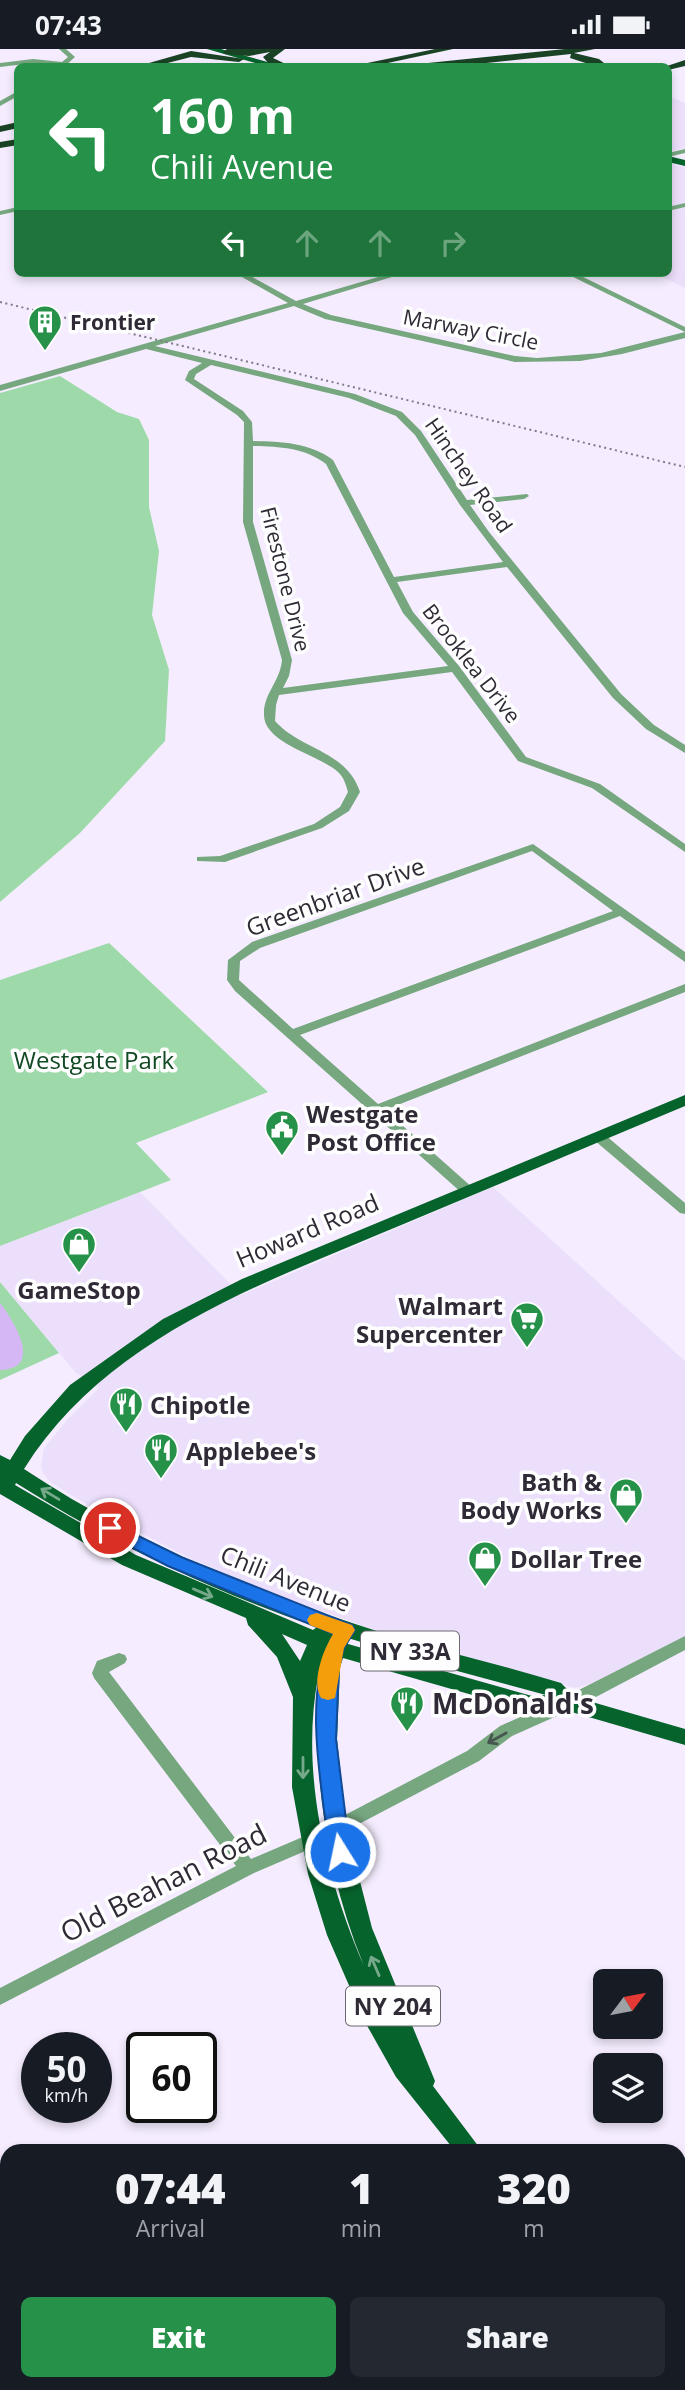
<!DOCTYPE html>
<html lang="en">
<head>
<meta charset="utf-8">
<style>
	body { margin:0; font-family:"Open Sans",sans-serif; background:#242831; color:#f1f3f6; height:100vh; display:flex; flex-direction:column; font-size:26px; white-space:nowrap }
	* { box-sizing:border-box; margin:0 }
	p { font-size:23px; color:#9ea1a6 }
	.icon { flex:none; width:38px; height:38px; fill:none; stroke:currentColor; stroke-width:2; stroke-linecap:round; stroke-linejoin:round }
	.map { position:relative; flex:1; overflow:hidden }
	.side { position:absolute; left:0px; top:2095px; width:686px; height:247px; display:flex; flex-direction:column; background:#171b24; border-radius:21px 21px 0 0; box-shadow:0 4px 10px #0003 }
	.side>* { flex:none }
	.banner { position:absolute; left:14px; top:14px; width:658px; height:214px; border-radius:10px; box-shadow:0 4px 10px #0003; background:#269149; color:#fff; overflow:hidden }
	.needle { width:46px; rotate:58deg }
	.buttons { position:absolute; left:593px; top:1920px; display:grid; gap:14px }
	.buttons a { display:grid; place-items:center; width:70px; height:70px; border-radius:10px; background:#171b24; box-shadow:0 4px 10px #0003; font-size:35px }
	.speed { position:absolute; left:21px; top:1983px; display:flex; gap:14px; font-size:35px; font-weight:700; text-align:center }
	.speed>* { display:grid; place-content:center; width:91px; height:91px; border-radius:50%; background:#171b24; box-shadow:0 4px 10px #0003; line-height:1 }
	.speed small { font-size:18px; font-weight:400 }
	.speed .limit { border:4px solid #111; border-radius:10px; background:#fff; color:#111 }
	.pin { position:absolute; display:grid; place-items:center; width:60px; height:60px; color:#fff; margin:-30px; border:4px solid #fff; border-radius:50%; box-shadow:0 2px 7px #0007 }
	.me { position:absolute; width:77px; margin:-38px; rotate:350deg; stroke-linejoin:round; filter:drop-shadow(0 0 5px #0008) }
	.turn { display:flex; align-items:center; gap:24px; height:147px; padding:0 21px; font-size:32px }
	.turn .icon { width:91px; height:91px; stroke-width:2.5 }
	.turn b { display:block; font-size:49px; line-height:60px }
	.lanes { display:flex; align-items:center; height:66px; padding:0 21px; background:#0003; justify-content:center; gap:35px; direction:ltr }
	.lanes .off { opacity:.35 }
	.eta { display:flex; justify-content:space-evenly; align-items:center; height:119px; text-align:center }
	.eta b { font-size:42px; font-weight:800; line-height:49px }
	.cta { display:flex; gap:14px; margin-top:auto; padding:14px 21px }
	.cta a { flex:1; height:80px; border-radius:10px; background:#269149; color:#fff; font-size:28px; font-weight:800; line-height:80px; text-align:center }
	.cta a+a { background:#242831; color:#f1f3f6 }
	.status { display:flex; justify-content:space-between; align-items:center; height:49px; padding:0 35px; background:#171b24; direction:ltr }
	.status svg { height:19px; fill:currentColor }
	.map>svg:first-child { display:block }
	.built { fill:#ecdffc }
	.green { fill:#9edaa9 }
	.water { fill:#d5b7f6 }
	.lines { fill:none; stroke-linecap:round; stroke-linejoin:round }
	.minor { fill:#76a77f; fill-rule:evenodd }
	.major { fill:#06632b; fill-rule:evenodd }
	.highway { fill:#1a4325; fill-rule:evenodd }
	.rail { stroke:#807a88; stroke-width:2; stroke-dasharray:2 3.5; stroke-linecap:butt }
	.oneway { stroke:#76a98a }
	.oneway2 { stroke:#48564f }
	.route { fill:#1a73e8; stroke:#114b97; stroke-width:2 }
	.slow { fill:#f59e0b }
	.labels { text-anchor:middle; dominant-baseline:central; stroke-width:7; stroke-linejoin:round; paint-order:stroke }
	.far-poi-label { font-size:21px; font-weight:bold; fill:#2f2a35; stroke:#fefefe; text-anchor:start }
	.far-street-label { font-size:21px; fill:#2f2a35; stroke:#fefefe }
	.shield { fill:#fefefe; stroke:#6d6a71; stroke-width:2 }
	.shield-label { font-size:23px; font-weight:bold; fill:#2f2a35 }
	.street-label { font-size:24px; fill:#2f2a35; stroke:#fefefe }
	.park-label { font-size:24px; fill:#114923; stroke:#fefefe }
	.poi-label { font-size:24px; font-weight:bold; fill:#2f2a35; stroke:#fefefe; text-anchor:start }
	.near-poi-label { font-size:28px; font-weight:bold; fill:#2f2a35; stroke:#fefefe; text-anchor:start }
	.near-street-label { font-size:28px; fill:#2f2a35; stroke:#fefefe }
</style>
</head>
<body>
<div class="status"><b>07:43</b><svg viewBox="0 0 49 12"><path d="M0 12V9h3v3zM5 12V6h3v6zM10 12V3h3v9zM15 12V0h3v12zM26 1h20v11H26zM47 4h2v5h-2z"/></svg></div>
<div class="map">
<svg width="685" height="2341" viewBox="0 0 685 2341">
	<rect width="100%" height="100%" fill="#f5edff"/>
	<path class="built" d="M668,47L685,54V99L673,102L669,101Z
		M669,114L685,118V154L669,158Z
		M685,158V239L654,224H668L669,162Z
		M493,1138L685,1312V1587L592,1634L575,1639L380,1583L277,1546L187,1508L86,1455L50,1433L43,1424L41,1417L44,1399L67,1371L99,1339L76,1324L0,1233V1197L140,1143L241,1246Z"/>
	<path class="green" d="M60,327L117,363L139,370L149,391V458L159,502L152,566L169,621L165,692L80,784L0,853V344Z
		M109,894L268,1043L136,1094L171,1131L0,1197V931Z
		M0,1233L59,1304L0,1331Z"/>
	<path class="water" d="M0,1254C14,1272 44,1320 0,1321Z"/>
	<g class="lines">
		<path class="minor" d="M59,0H66L75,8L64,18L33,14L0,18V14L33,10L62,13L68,8Z
			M18,42V47L0,57V52Z
			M685,100V104L668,108V104Z
			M685,154V158L668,162V158Z
			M18,158V162L0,166V162Z
			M235,224H245L296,252L392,224H405L303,255L331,266L515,307L537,309L601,304L685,283V289L622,305L580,312L515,313L325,270L294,257L155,297L355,345L402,363L421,382L467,451L527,445L529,447L524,450L470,456L489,483L621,645L654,676L685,696V704L646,680L613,649L507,518L397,533L413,563L459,617L526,708L600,735L685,795V803L592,739L518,712L452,623L279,646L276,656L275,672C302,702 346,701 360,743L349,762L322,779L225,813L197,812V808L220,807L314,775L340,758L348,743C346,736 344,729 339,724C321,706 264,695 264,666C263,645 280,633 282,611L243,473L244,373L237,366L185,331L189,322L202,314L146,300L0,342V336L288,254ZM211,316L349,349L396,367L415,386L460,456L503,513L394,528L333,411C309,393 281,393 253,392L252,373L243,362L194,330L196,325ZM253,397C279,398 304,398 326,415L403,564L448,617L283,639L289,627L292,611L253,473Z
			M565,224H575L685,278V283Z
			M533,795L685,903V913L620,867L300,986L378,1055L685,935V943L385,1061L473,1139L475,1142L468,1146L463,1145L235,942L227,931L228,911L252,893ZM532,802L613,862L293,980L239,931L240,912L260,899Z
			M599,1084L604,1085L685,1154V1165L680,1164L594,1091L592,1088Z
			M685,1587V1601L577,1658L512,1687L479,1712L317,1797L254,1824L0,1956V1939L236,1817L94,1629L92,1624L97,1612L119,1604L125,1606L127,1610L125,1614L109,1623L251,1810L305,1787L467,1702L500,1677L565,1648Z
			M685,2122V2141L679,2143V2124Z"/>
		<path class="major" d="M207,0H221L285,18H269Z
			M668,107L685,111V117L668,113Z
			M685,1046V1057C592,1096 499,1135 406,1174C267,1233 108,1286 24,1420C134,1493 261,1546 386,1585C444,1603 503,1616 561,1634L575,1648L685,1680V1696L568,1662L532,1663L343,1609L340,1618L337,1690L346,1778L372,1879L435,2032L433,2037L482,2102H455L396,2028L365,1973L327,1886L308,1825L292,1738L293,1648L277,1608L248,1576L246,1569L122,1516L0,1445V1406L10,1411L25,1387L70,1336L163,1270L242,1230ZM16,1434C109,1493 212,1542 317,1578L313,1581L136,1506L15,1436ZM282,1585L307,1596L300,1612ZM348,1589L435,1616L546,1646L532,1647L348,1595ZM318,1628C313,1728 326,1824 364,1917C326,1829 300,1725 318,1628Z
			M631,2334H660L662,2341H634Z"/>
		<path class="highway" d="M227,0H285L273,9L292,18L269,15L263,8L270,3L249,7L224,5L223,3Z
			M435,0H453L369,18H348Z
			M565,0H595L574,4L599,10L609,18H598L570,9L571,5L449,18L423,17L428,14Z
			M191,2L244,10L239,13L191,8L152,18H135Z
			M685,11V17L668,21V18H664Z
			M18,73V79L0,83V77Z
			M18,90V96L0,99V93Z"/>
		<path class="rail" d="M0,253L685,418"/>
	</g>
	<defs><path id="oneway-shaft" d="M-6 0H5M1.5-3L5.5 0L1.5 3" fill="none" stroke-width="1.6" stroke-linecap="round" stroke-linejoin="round" transform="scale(1.75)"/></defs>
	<g class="oneway">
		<use href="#oneway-shaft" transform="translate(50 1445) rotate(-149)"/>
		<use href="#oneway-shaft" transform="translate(203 1544) rotate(23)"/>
		<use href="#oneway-shaft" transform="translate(303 1719) rotate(90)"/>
		<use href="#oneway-shaft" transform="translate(375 1917) rotate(-113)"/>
	</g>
	<use class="oneway2" href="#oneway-shaft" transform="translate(497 1689) rotate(151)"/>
	<path class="route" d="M110,1473L181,1508L352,1576L355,1581L344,1599L339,1618L336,1690L350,1803L347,1809L340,1811L333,1809L330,1803C322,1742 301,1639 334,1585L168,1517L104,1484L101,1479L104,1474Z"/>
	<path class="slow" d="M317,1564L352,1576L355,1581L344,1599L335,1649L328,1651L321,1649C311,1631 324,1600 333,1585L310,1576L307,1571L310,1566Z"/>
	<defs>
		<g id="building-pin" transform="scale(1.75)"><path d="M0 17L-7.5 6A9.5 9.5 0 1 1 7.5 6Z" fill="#269149" stroke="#fefefe"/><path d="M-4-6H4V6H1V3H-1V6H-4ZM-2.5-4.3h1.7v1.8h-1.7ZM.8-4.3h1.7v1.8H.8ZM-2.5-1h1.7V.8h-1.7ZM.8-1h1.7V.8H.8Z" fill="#fff"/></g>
		<g id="civic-pin" transform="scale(1.75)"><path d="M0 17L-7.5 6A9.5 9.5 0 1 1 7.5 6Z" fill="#269149" stroke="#fefefe"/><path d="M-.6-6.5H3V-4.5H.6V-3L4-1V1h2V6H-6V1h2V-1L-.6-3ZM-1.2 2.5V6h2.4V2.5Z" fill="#fff"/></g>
		<g id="shop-pin" transform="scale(1.75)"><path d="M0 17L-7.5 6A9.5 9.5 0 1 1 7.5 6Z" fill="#269149" stroke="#fefefe"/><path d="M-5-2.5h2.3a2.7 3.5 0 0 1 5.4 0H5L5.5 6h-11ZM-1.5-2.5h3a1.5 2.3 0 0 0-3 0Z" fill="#fff"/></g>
		<g id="supermarket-pin" transform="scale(1.75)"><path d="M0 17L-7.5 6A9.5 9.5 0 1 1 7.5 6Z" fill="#269149" stroke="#fefefe"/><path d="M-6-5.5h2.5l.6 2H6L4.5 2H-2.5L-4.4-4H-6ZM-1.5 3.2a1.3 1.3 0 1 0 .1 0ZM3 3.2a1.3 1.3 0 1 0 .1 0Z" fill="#fff"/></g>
		<g id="restaurant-pin" transform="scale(1.75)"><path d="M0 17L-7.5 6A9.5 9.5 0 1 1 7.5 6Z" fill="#269149" stroke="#fefefe"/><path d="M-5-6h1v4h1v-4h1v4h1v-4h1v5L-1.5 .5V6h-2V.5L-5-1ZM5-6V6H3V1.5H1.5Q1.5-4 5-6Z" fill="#fff"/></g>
	</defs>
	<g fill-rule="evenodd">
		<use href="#building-pin" x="45" y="273"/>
		<use href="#civic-pin" x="282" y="1078"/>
		<use href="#shop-pin" x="79" y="1195"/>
		<use href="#supermarket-pin" x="527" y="1270"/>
		<use href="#restaurant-pin" x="126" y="1355"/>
		<use href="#restaurant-pin" x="161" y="1401"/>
		<use href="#shop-pin" x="626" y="1446"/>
		<use href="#shop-pin" x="485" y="1509"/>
		<use href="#restaurant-pin" x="407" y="1654"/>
	</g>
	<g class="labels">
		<g class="far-poi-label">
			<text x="70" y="273">Frontier</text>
		</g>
		<g class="far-street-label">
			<text transform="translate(471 280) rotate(11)">Marway Circle</text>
			<text transform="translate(469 426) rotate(55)">Hinchey Road</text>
			<text transform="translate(286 530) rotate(76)">Firestone Drive</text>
			<text transform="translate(472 614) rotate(52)">Brooklea Drive</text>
		</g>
		<g class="shield">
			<rect x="361" y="1582.5" width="98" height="39" rx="5"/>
			<rect x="346" y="1937.5" width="94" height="39" rx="5"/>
		</g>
		<g class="shield-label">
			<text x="410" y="1602">NY 33A</text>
			<text x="393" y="1957">NY 204</text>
		</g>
		<g class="street-label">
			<text transform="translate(335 847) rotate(-20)">Greenbriar Drive</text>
			<text transform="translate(307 1181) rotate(-23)">Howard Road</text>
			<text transform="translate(286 1529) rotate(22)">Chili Avenue</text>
		</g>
		<g class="park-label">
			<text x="94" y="1010">Westgate Park</text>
		</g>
		<g class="poi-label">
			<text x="306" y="1064">Westgate<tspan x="306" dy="28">Post Office</tspan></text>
			<text x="79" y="1240" text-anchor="middle">GameStop</text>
			<text x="503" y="1256" text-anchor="end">Walmart<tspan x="503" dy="28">Supercenter</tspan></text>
			<text x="150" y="1355">Chipotle</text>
			<text x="186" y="1401">Applebee's</text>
			<text x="602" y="1432" text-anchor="end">Bath &amp;<tspan x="602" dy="28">Body Works</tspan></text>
			<text x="510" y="1509">Dollar Tree</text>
		</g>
		<g class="near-poi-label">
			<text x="432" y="1654">McDonald's</text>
		</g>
		<g class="near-street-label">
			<text transform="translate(163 1833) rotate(-27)">Old Beahan Road</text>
		</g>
	</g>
</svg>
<div class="buttons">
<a><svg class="needle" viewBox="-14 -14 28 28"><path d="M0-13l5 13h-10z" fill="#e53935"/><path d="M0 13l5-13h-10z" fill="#9ea1a6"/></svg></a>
<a><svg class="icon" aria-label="layers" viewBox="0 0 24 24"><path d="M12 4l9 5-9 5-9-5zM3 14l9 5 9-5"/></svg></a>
</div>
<div class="speed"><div>50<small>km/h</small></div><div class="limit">60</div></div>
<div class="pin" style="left:110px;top:1479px;background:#d93025"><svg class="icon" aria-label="arrive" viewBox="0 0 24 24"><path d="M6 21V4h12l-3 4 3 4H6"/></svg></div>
<svg class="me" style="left:340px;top:1803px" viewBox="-20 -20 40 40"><circle r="17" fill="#1a73e8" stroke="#fff" stroke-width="3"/><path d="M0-11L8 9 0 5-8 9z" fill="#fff"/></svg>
<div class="banner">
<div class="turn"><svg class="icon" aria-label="left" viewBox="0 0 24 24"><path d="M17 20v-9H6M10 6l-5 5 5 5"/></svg><div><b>160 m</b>Chili Avenue</div></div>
<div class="lanes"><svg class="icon" aria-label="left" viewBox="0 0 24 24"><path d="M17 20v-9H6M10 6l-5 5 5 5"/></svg><svg class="icon off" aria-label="ahead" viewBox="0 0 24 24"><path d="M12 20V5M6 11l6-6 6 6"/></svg><svg class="icon off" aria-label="ahead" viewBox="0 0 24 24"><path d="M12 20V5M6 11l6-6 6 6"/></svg><svg class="icon off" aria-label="right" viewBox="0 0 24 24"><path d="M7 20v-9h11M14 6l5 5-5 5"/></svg></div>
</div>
<section class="side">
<div class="eta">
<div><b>07:44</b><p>Arrival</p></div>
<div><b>1</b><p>min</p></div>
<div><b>320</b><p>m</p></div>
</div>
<div class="cta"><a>Exit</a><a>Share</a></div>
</section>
</div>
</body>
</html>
